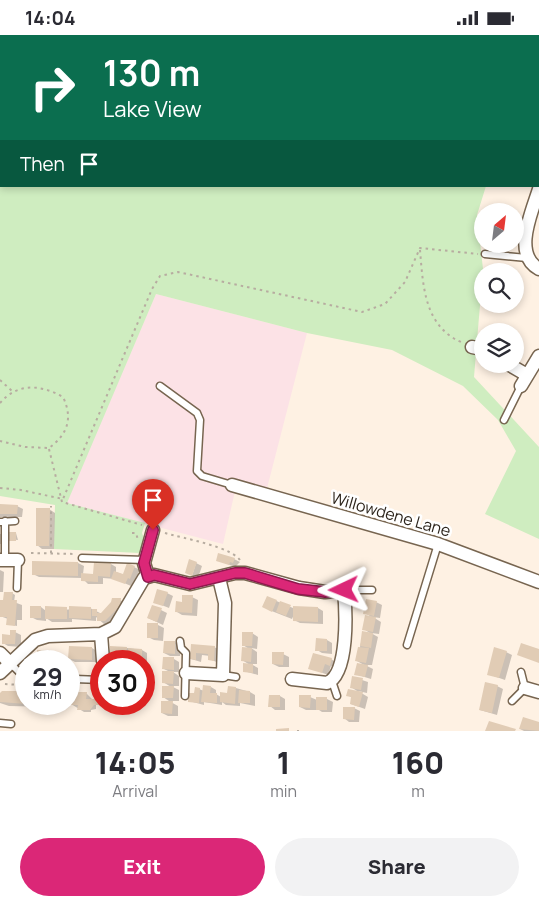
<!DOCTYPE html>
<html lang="en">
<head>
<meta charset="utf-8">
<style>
	body { margin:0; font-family:Manrope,sans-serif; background:#f2f2f3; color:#2b2b33; height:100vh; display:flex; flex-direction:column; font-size:19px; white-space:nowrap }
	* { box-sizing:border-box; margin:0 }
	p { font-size:16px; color:#7c7c81 }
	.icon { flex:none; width:28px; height:28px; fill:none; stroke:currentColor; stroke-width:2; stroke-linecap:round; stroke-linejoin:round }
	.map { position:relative; height:696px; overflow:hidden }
	.drawer { display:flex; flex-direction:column; background:#fff; flex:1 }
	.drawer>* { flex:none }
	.guide { position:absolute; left:0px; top:0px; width:540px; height:152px; box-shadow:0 2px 8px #0003; background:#0b6e4f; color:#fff; overflow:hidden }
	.needle { width:32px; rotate:28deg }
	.tools { position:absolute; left:474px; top:168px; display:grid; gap:10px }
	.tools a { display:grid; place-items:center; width:50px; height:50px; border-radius:50%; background:#fff; box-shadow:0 2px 8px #0003; font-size:25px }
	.speed { position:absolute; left:15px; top:615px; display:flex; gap:10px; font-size:25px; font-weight:700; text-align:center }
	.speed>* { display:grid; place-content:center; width:65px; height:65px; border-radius:50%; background:#fff; box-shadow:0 2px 8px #0003; line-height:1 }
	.speed small { font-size:12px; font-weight:400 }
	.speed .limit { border:8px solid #d22; background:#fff; color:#111 }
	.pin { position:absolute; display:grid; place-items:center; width:42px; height:42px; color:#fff; margin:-51px -21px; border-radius:50% 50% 50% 0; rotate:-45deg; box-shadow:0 0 5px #0007 }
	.pin .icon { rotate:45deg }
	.me { position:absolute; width:55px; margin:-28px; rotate:268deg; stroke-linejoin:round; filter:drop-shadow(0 0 4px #0008) }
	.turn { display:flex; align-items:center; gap:18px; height:105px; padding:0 20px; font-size:22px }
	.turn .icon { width:65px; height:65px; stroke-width:2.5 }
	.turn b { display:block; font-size:35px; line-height:42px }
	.then { display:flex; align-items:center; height:48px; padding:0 20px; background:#0003; gap:10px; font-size:19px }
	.eta { display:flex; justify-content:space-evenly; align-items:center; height:85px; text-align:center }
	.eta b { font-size:30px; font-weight:800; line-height:35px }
	.button { display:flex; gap:10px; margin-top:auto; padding:10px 20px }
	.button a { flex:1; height:58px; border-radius:30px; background:#db2777; color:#fff; font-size:20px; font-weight:800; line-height:58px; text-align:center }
	.button a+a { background:#f2f2f3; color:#2b2b33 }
	.status { display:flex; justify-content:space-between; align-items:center; height:35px; padding:0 25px; background:#fff; direction:ltr }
	.status svg { height:14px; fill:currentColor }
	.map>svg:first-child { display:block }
	.industrial { fill:#fce2e6 }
	.green { fill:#cfedc0 }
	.shadow { fill:#0003 }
	.building { fill:#e1ccb5 }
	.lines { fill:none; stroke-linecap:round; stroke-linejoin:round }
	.lane-casing { stroke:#776550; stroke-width:9 }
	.street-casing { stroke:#776550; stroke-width:15 }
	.path { stroke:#b7aca0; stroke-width:2; stroke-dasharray:2.5 4; stroke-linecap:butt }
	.lane { stroke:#fff; stroke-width:6 }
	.street { stroke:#fff; stroke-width:12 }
	.route-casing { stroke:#8e194d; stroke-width:12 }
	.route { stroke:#db2777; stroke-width:9 }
	.labels { text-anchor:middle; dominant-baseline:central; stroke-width:5; stroke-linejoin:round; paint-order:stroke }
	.street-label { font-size:16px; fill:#2d251c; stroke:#fff }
</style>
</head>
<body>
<div class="status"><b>14:04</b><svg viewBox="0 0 49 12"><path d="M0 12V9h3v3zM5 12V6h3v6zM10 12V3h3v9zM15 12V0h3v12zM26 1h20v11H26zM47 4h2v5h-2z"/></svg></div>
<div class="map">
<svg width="539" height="696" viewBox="0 0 539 696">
	<rect width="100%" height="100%" fill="#fef1e3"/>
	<path class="industrial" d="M156,259L307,298L265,461L235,456L223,509L66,468Z"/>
	<path class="green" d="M0,0H526L1,1V151H486L477,180L483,234L474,342L539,412V504L485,479L516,416L498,385L463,351L392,315L307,298L156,259L67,468L145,488L142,498L145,506L140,518L54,514L55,470L0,461Z"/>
	<path class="shadow" d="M0,471H17L23,474L22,482H0Z
		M49,474L55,478L54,514H42L37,510Z
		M16,498L18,505L8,504V509H0V499Z
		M234,524L240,527L235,532L217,525Z
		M34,527L78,528L84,531L83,539L95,540L111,529L116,532V537L124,540L134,532L140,535L131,551L115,544L103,543V549H88L82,543L39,542L33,539Z
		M196,528L202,531L198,543L192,541Z
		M0,535L4,537L3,557H0Z
		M12,558L15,560L14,567L22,570V585H17V591L8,589V584L0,581L5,566Z
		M167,558L173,561L169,573L154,567Z
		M192,562L198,565L197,581L182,580L177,577L183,568Z
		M267,562L293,573H318L323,576V589L300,588L294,585L295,577L292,584L269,575Z
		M120,565L126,568L110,589H104L96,582V586L72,584V587H52L46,583V586L37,585L31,582L41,572L46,576L90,573L102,579Z
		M376,567L382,570L380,583L373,582L381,587L379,599L371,598L378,602L372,630H365L373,634L371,644L355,639L364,630L357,626L363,598L371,599L364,594L373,583L365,578Z
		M153,571L167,578L163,590L148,583Z
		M149,589L158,590L164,593L163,606L154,605L148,602Z
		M15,597L21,600V612L8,611L3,608Z
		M252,598L258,602L257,614L251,613L257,617V629H251L258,633V640L244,636L250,630L242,625L249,614L243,610Z
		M327,605L332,608V619L322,618L317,615Z
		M175,607L180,611V621H170L164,618Z
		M192,611L214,612L220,615L219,628L209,624L210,621L202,620L201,627L191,624Z
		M92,613L97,616V627H75L69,624Z
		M127,613L142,615L147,618V628L144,626H116L111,623Z
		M39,616H49L55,619V626H38Z
		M506,617L512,620L505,645L488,639Z
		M283,619L289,622V632H279L273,629Z
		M174,624L179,627V637H173L179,641V651H171L179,655V666H169L178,671V681H168L162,678L172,668L163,662L171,652L163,647L170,637L164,634Z
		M331,624L337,628L335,633L331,631L328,640L310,633Z
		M353,642L368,647L367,658L358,656L368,662L365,674L351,669L352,663L348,660L360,658L351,652Z
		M497,651L503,654L497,680L480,675Z
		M211,652L216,655V659L221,662L236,653L250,657L255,660V671L240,668V671L226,670L222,667V670L204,667V670L189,666L199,654L204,656Z
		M4,657L26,658V669H51V672L9,671L0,668V659Z
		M86,658L94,666L96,658H101V669H142L141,674L126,673L122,671V674H114L96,669V674L91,675V677H84L71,669Z
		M280,661L285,664V675H275L270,671Z
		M310,662L317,665L327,664L333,667L332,677H322L316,673V675H306L300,672Z
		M354,673L360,676L359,687H349L344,683Z
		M539,688V696H524L520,694Z"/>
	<path class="building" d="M0,469L18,470L17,479H0Z
		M36,473H50L49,511H36Z
		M8,497H16V506H8Z
		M218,518L235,523L233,528L230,527L229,530L216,526Z
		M189,524L197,527L192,541L185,538Z
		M32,526L78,527V541L32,540Z
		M94,527L111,528L110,542L98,541V547L81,546V538L93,539Z
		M127,528L135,531L130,544L128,543L125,549L111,544L114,536L123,539Z
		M157,554L168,557L163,571L153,568Z
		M4,557H13L12,565H17L15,591L6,590L7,582H0V565H3Z
		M182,560H193L192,578L175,577L176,566L182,567Z
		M267,561L277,565L272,577L262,572Z
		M112,563H121L120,571L105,586H97V581H92V574H97V578H101L111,567Z
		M366,564L377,566L374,581L363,579Z
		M280,566L291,570L286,581L276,577Z
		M152,570L162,573L157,587L147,583Z
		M30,571H41V583H30Z
		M45,571L67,572V584H45Z
		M69,571L91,572V584L69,583Z
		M293,571L318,572V587L293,586Z
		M365,580L376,582L373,597L362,595Z
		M147,588H158V603H147Z
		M10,595H16L15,609H2V599L10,600Z
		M362,596L373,598L371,613L360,611Z
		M242,597H253L252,611H242Z
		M316,603L327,604V616H315Z
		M164,606H175V619L163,618Z
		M521,608L539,614V628L517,620Z
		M191,609L215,611L214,626L208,625V619L196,618V625L190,624Z
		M69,611L92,612V625L68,624Z
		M110,611L127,612L126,625L110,624Z
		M242,612L252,613L251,627L241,626Z
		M358,612L369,613L366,628L355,626Z
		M494,612L507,616L499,643L487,640Z
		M128,613L142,614V626H128Z
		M37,615H50V626H37Z
		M272,617H284L283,630L272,629Z
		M313,618L332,623L330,631L325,629L322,638L308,634Z
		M163,622H174V635L162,634Z
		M243,628L253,629V638L243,637Z
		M357,628L368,630L365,642L354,640Z
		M162,636H174L173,649L162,648Z
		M352,641L363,643L361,655L350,653Z
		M485,647L498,650L492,678L479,675Z
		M203,650L211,651L210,658H217V668L201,667Z
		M162,651H174L173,663H162Z
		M228,651L236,652L235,669L220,667V657L227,658Z
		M195,652L200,653L199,668L188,667V658H194Z
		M348,654L363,657L359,672L350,669L351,662L346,661Z
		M239,655L250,656V668H238Z
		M2,656H26V669L0,667V658Z
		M95,656L101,657V670H94L90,675H77L78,670H70V657H87L86,664H94Z
		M269,660H280V672H268Z
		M299,660H311L310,673L299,672Z
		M316,662H327V675H316Z
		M161,666H173L172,679L161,678Z
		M103,669H136V672L120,671V674L110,673L111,671Z
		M343,672H355L354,685L343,684Z
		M523,682L539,687V696L519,694Z
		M489,686L516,694L515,696H485Z
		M289,693V696H276V694Z"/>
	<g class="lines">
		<g class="lane-casing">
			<path id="lane" d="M485,219L527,223
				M160,351L197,378L200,385L197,436L202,441L232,450
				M504,385L521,351
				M5,486V525
				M0,487L15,486
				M82,523L145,525
				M17,553L18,525
				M344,555H372
				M180,606L181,613L186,618L185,661
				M407,610L438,509
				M11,629L26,644
				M223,640L236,642
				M75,644L101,645
				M332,646L337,661
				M512,666L525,653L521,637
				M0,688L11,689"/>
		</g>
		<g class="street-casing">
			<path id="street" d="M539,154C532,177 512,219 539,234
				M472,312L482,314
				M508,329L527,340
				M521,351L539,321
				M232,450L438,509L539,547
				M0,525H18
				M148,541L144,528L153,495
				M101,599L103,626
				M0,618L11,629
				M0,638L35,605L48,601L101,599L115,592L144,543L154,540L190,549L235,538H245L299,553L325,557L344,555C346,576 349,639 327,648L292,644
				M186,638L223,640L225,568L219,543
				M525,653L539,657"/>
		</g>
		<path class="path" d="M420,215C423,250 424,291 461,307
			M0,345L12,356
			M0,368C17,348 40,349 63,362C73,383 68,399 49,413L25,412L0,406
			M49,414L62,467L142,490
			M0,453L21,455L63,464L152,254L160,241L178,237L362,277L385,269L405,247L420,213L478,219
			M132,498H136L138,505
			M165,498C181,503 235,512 241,527
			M31,518L76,519
			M51,518V471
			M5,649L20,650
			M298,695V696"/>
		<use href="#lane" class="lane"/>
		<use href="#street" class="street"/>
	</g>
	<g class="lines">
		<g class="route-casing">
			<path id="route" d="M153,495L144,528L148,542L154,540L190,549L235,538H245L298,554L325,557L344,555"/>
		</g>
		<use href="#route" class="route"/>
	</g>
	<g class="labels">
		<g class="street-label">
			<text transform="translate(391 479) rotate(16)">Willowdene Lane</text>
		</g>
	</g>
</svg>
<div class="tools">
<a><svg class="needle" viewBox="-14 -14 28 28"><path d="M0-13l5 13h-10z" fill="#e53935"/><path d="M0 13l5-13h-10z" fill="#7c7c81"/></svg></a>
<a><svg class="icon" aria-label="search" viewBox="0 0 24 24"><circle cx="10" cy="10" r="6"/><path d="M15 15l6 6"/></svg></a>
<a><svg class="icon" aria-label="layers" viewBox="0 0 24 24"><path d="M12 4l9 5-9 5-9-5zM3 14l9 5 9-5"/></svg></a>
</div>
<div class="speed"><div>29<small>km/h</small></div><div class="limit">30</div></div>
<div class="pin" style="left:153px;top:495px;background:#d93025"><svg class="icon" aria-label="arrive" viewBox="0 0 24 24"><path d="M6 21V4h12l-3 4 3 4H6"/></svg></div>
<svg class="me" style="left:344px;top:555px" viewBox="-20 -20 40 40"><path d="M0-17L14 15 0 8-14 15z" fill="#db2777" stroke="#fff" stroke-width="4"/></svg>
<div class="guide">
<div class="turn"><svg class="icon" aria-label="right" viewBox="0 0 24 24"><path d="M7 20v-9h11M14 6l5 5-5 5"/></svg><div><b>130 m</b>Lake View</div></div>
<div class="then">Then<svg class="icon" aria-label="arrive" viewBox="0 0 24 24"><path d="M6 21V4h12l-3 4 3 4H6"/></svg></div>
</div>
</div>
<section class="drawer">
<div class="eta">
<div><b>14:05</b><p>Arrival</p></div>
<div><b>1</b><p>min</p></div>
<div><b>160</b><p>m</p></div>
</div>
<div class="button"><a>Exit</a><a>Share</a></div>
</section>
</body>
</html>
